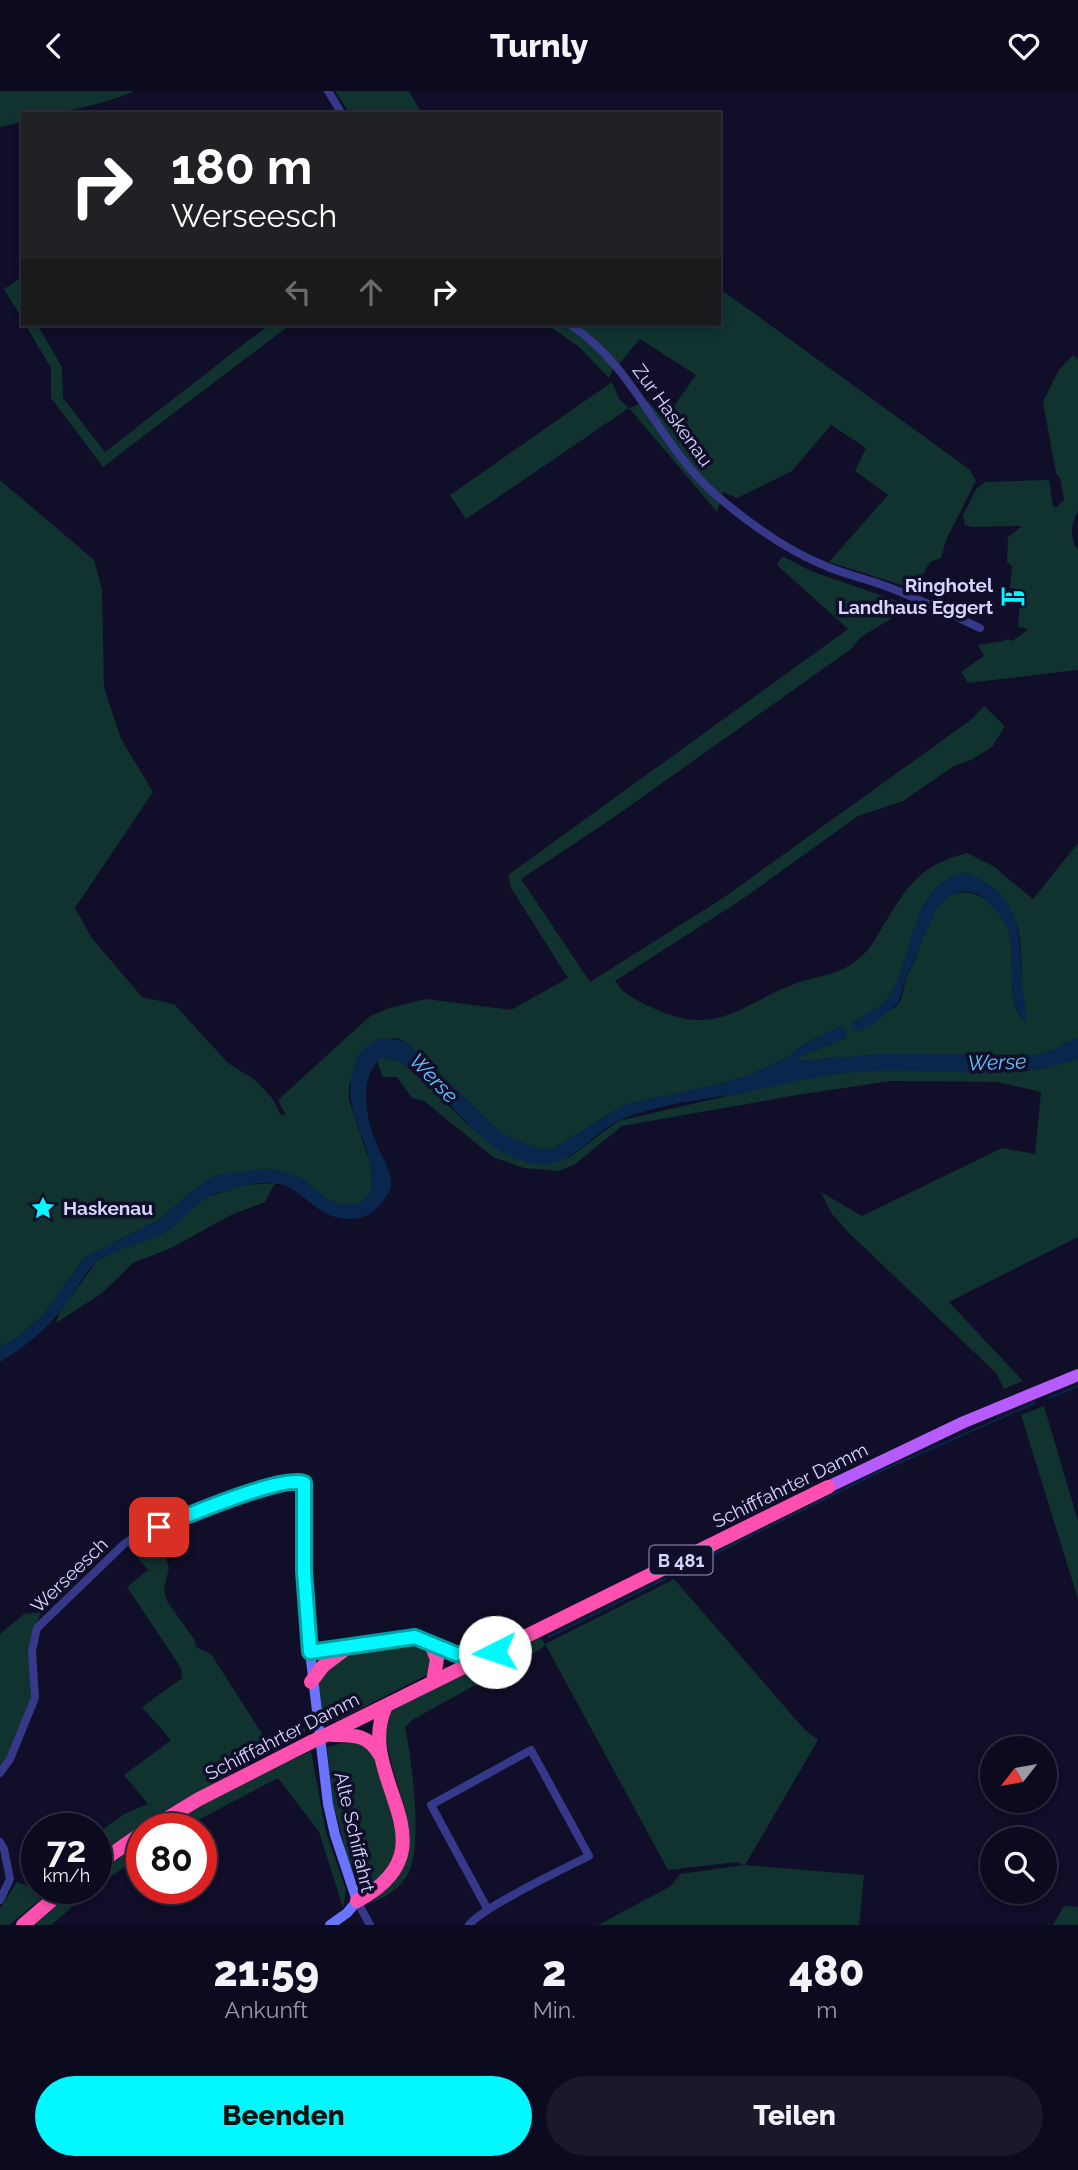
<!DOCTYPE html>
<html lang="de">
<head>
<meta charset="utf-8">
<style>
	body { margin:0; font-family:Raleway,sans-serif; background:#1a182b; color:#f1f3f6; height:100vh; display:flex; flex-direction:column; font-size:26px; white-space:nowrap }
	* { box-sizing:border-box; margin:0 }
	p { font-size:23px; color:#9a9aa4 }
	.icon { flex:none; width:38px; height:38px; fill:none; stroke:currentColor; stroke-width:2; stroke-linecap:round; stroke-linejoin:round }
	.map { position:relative; height:1834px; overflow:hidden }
	.panel { display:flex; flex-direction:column; background:#0c0a1e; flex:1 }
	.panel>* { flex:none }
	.banner { position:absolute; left:21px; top:21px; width:700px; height:214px; border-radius:0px; box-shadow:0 4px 10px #0003,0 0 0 2px #2c2b3c; background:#202124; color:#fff; overflow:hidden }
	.needle { width:46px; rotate:239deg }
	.controls { position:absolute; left:980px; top:1645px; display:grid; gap:14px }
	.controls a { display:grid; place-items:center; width:77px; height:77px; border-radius:50%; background:#0c0a1e; box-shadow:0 4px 10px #0003,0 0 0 2px #2c2b3c; font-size:35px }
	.speed { position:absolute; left:21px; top:1722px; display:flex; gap:14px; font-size:35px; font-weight:700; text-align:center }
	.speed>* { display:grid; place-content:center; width:91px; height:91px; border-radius:50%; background:#0c0a1e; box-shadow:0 4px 10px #0003,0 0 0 2px #2c2b3c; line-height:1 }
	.speed small { font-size:18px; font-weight:400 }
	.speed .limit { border:10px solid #d22; background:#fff; color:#111 }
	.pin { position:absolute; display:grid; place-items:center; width:60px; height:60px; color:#fff; margin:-30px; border-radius:14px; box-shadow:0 4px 10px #0006 }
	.me { position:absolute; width:77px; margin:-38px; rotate:266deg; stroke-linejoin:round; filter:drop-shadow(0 0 5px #0008) }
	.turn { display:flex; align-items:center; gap:24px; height:147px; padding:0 35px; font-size:32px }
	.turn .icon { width:91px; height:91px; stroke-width:2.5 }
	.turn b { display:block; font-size:49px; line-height:60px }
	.lanes { display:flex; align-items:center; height:66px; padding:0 35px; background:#0003; justify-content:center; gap:35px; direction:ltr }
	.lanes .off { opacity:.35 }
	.eta { display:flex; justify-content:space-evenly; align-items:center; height:119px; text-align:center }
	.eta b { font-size:42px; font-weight:800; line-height:49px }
	.button { display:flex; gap:14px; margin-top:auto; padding:14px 35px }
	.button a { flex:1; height:80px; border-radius:42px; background:#01f8ff; color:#111; font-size:28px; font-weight:800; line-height:80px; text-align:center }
	.button a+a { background:#1a182b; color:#f1f3f6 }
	header { display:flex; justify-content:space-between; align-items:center; height:91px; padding:0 35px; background:#0c0a1e; font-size:32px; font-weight:800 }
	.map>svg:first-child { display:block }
	.green { fill:#10332f; fill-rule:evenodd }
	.water { fill:#09264c }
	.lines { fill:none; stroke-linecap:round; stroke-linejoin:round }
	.stream { stroke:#09264c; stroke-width:2 }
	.street { stroke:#36398a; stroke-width:8 }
	.secondary { stroke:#6c73ff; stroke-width:10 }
	.primary { stroke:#b65cff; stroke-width:12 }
	.highway { stroke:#ff50b1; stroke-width:14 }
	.highway-bridge { stroke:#ff50b1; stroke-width:14 }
	.route-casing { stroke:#01a1a6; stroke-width:18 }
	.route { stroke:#01f8ff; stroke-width:12 }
	.labels { text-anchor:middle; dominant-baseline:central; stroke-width:7; stroke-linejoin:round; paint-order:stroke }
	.shield { fill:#100e28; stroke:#9b99be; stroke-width:2 }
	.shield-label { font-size:18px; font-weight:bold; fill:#d7d5ff }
	.street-label { font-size:19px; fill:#d7d5ff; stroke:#100e28 }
	.poi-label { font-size:19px; font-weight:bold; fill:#d7d5ff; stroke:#100e28; text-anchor:end }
	.water-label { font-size:21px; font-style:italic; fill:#63c2ff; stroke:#100e28 }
</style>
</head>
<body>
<header><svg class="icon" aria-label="back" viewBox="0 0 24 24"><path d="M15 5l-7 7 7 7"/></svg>Turnly<svg class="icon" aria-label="heart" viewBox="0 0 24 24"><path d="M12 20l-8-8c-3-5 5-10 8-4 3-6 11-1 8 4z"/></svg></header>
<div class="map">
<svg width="1078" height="1834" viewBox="0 0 1078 1834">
	<rect width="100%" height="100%" fill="#100e28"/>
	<path class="green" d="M0,0H135C99,15 61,23 23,23V31L0,36Z
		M335,0H409L422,23H350Z
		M23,185V198L19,201L23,207V229L4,198Z
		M719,197L969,378L976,390L946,449L941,467L930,471L914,498L829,471L888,404L855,380L866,357L831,334L792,380L737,407L723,401L717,421L629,317L466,428L450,404L612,291L619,308L629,317L648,310L664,329L696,284L640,248L618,274L616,270L609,287L578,255L546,233H719Z
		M25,233H37L62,276L63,307L105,361L270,233H291L103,376L51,307V277Z
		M1073,264L1078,268V420C1071,434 1069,446 1078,459V579L968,592L961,581L984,565L978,554L1004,550L1007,548L1012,550L1029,538L1018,536L1021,498L1010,497L1012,475L1007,471L1008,446L1022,435L972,436L965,434L963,425L976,398L985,391L1049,389L1053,416H1057L1064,409L1060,387L1056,382L1043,311L1058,280Z
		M0,389L94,469L102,499L104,596L121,648L153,701L75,817L91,846L142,906L174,913L228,972L255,989L272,1007L280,1023L286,1025L278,1009L369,926L389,917L426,908L511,919L568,887L511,797L508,784L848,538L777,474L782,465L811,480L912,515L861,546L851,558L610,729L521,788L590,891L723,807L972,628L984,615L1005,635L992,656L971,669L954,675L903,710L858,725L741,809L615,890C624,904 638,910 653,917C721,949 743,909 803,890C819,885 838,883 853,872C865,864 873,853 880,840C907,797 915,776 967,762L993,775L1033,808L1078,752V947L1051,960L1036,964L883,963L798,970L797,968L801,965L846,947V939L842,935L809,950L787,967L747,985L716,994L624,1014L553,1058L541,1059L502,1043L406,951L396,947L376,949L349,993V1009L371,1075L372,1099L361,1113L340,1114L327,1108L304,1089L286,1081L263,1078L197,1096L159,1129L84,1167L44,1223L20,1245L0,1256ZM967,782C993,793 1013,815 1019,843C1022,858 1021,877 1022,893C1022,905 1027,919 1025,931C1002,907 1019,871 1010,842C1001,814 967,785 941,812C928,825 923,848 916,865C914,872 910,878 907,885C903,896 904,912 892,918C883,924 867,926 856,929C867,924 879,917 887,908C917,871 907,790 967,782Z
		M382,966L401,971L428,994L467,1033L504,1061L570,1066L618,1030L805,987L853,981L886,979L1019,981L1046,977L1078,967V1146L949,1211L1023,1290L1004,1298L996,1282L850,1143L832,1123L821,1101L862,1125L1002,1057L1035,1063L1041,1001L998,991L891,990L803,1003L622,1035L574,1074L558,1080L524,1077L493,1066L424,1010L412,1007L397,986H383L377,970Z
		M275,1092L265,1111L233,1123L171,1157L133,1172L102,1202L56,1232L59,1222L97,1170L210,1105L245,1094Z
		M1044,1315L1078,1430V1508L1021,1324Z
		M157,1439L169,1477L164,1497L167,1510L194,1548L196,1556L211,1563L268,1652L305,1637V1642L162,1721L96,1764V1743L124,1723L148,1713L124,1684L171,1649L142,1616L182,1587L181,1577L127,1496L148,1479L127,1454Z
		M674,1488L805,1639L818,1649L745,1774L864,1784L859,1834H598L671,1795L680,1783L744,1774L737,1771L668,1779L545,1553L541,1558L412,1629L405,1637C412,1667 422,1750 410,1778C403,1797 387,1805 370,1813C442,1751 389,1705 384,1629L393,1618L541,1546L545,1553Z
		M41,1521C28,1552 39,1578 32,1608C27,1626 11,1664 0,1678V1543L24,1523Z
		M416,1551L427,1557L432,1575L427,1584L338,1629L325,1633L327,1627H322C321,1615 316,1600 320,1588C328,1561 392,1555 416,1551Z
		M348,1651L362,1652L372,1659L378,1674L398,1745L394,1772L374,1792H364L355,1786L347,1767L333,1711L327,1656Z
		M311,1660L326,1741L346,1799L343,1817L319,1741L278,1687L181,1738H159L198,1713Z
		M142,1749V1763L96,1797V1778Z
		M37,1789V1797H55L9,1834H0V1817L17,1791L28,1795Z
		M74,1797H95L51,1834H31Z
		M1064,1815L1078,1816V1834H1053Z"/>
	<path class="water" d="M967,782C1022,804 1019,841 1022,892C1022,905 1026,917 1027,930H1023L1013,909L1010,841L1000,824L986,809L979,803L964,800L949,805L937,817L907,884L898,912L872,934L856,941L852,934L853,931C865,923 880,918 889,905C916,867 909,789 967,782Z
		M842,935L846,939V947L801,965L798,970L883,963L1036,964L1051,960L1078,947V967C1015,993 935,976 868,980C827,982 787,992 748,1001C723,1006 699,1008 674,1013C657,1017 635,1022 618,1030C590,1043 572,1077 536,1073C479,1065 448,999 402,972C396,969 388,968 382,966C357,986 366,1031 378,1056C382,1066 393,1083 391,1095C390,1102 382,1112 377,1117C370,1125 359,1128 349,1128C314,1128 304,1095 274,1092C255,1090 235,1097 217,1102C196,1109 185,1129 167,1140C146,1154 119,1155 99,1169C86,1179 76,1199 67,1212C48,1237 27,1255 0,1271V1256L20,1245L44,1223L84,1167L159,1129L197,1096L215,1084L263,1078L286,1081L304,1089L327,1108L340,1114L361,1112L372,1099C372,1090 372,1081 370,1072C363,1038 343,1015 353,979C355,970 359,961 366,956C378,946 392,946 406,951L502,1043L541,1059L553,1058L624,1014L716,994L747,985L787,967L809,950Z"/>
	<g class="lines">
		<path class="stream" d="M1049,1307L1078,1295
			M676,1482L883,1379L1035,1312
			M549,1546L665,1488"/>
		<path class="street" d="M328,0L342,23
			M569,233C636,276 657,353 717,405C750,433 787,460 828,476C847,484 868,488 888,496C919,508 950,523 980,537
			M0,1682L10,1668L35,1607L32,1560L37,1537L124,1453L137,1444L244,1404L298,1390L304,1392V1480L310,1561
			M0,1751L4,1758L10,1788L0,1809
			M357,1810L370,1834
			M469,1834C481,1817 565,1777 589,1765L531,1659L431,1714L488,1819"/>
		<path class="secondary" d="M310,1561L328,1713L335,1744L357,1810L347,1822L330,1834"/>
		<path class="primary" d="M828,1396L964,1331L1078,1284"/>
		<path class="highway" d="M430,1551L437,1568L433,1591
			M310,1561L415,1546L456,1563L486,1561
			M311,1591L323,1575L347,1557
			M326,1644L828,1396
			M332,1644C353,1644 368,1643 380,1664
			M149,1738L199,1708L311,1651
			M96,1774L142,1742
			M357,1810C460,1755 352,1686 386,1615
			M23,1834L66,1797"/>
		<path class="highway-bridge" d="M311,1651L326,1644"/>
	</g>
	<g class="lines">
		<g class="route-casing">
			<path id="route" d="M159,1436C187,1425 281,1384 304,1392V1480L310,1561L415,1546L456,1563L495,1561"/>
		</g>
		<use href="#route" class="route"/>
	</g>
	<defs>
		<g id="hotel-bare" transform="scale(1.89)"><path d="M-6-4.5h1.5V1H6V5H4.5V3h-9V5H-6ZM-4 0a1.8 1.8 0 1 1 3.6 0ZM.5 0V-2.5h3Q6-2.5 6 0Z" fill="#01f8ff" stroke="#100e28" stroke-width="2.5" paint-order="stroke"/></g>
		<g id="sight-bare" transform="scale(1.89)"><path d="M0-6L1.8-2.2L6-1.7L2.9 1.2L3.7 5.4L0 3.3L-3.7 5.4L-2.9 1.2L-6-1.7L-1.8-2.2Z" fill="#01f8ff" stroke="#100e28" stroke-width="2.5" paint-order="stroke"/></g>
	</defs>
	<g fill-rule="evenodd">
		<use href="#hotel-bare" x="1013" y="505"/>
		<use href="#sight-bare" x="43" y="1117"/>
	</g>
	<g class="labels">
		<rect class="shield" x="649.5" y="1454.5" width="63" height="29" rx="5"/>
		<g class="shield-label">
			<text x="681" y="1469">B 481</text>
		</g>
		<g class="street-label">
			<text transform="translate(673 324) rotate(54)">Zur Haskenau</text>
			<text transform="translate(790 1394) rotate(-26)">Schifffahrter Damm</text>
			<text transform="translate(69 1484) rotate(-44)">Werseesch</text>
			<text transform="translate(282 1645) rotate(-27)">Schifffahrter Damm</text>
			<text transform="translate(355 1741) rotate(77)">Alte Schiffahrt</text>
		</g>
		<g class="poi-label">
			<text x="993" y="494">Ringhotel<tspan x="993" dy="22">Landhaus Eggert</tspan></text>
			<text x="63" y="1117" text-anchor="start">Haskenau</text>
		</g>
		<g class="water-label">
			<text transform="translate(997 971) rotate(-2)">Werse</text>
			<text transform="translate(434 987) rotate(46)">Werse</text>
		</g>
	</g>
</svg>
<div class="controls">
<a><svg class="needle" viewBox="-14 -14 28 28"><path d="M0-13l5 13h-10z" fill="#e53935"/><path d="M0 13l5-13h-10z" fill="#9a9aa4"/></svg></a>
<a><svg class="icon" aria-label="search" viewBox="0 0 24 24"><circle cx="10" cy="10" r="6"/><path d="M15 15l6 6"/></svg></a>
</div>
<div class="speed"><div>72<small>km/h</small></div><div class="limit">80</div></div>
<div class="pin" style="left:159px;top:1436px;background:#d93025"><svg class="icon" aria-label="arrive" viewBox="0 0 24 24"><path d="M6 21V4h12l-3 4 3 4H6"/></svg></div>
<svg class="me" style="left:495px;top:1561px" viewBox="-20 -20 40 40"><circle r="19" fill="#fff"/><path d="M0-13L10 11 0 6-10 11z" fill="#01f8ff"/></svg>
<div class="banner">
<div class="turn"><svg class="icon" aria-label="right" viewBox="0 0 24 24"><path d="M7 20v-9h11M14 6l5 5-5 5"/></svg><div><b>180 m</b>Werseesch</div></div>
<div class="lanes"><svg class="icon off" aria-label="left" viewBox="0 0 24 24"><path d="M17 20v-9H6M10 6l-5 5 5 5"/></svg><svg class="icon off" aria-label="ahead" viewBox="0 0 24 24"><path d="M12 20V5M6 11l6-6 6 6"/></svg><svg class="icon" aria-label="right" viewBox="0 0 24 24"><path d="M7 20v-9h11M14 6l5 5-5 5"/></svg></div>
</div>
</div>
<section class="panel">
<div class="eta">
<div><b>21:59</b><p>Ankunft</p></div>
<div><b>2</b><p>Min.</p></div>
<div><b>480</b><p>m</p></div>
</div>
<div class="button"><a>Beenden</a><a>Teilen</a></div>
</section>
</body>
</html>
